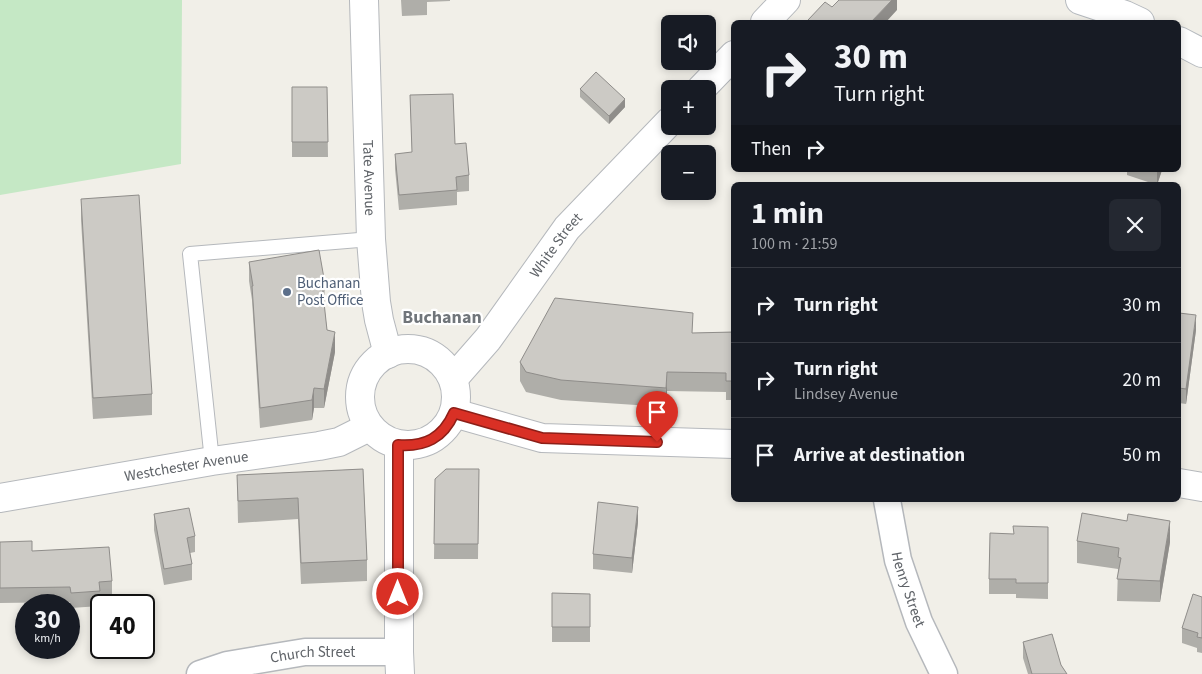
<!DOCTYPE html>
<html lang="en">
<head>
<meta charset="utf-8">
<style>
	body { margin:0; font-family:"Source Sans 3",sans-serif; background:#242831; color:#f1f3f6; height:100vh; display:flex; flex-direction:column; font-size:19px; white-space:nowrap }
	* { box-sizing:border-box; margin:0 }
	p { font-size:16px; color:#9ea1a6 }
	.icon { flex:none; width:28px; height:28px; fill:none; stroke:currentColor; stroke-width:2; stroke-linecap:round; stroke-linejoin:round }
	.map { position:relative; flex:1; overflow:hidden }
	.sheet { position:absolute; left:731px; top:182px; width:450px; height:320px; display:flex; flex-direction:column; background:#171b24; border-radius:8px; box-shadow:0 2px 8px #0003 }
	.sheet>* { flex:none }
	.top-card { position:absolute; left:731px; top:20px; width:450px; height:152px; border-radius:8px; box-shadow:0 2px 8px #0003; background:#171b24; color:#f1f3f6; overflow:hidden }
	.buttons { position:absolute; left:661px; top:15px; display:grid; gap:10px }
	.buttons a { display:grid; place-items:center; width:55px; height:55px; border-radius:8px; background:#171b24; box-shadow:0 2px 8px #0003; font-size:25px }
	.speed { position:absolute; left:15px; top:594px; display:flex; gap:10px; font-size:25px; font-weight:700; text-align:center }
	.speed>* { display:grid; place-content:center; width:65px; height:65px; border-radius:50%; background:#171b24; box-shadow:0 2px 8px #0003; line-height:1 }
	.speed small { font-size:12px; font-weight:400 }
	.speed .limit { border:2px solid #111; border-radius:8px; background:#fff; color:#111 }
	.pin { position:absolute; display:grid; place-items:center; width:42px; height:42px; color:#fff; margin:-51px -21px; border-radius:50% 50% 50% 0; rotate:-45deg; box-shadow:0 0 5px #0007 }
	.pin .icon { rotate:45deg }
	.me { position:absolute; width:55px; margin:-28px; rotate:0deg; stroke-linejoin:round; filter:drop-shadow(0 0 4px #0008) }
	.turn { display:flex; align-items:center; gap:18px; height:105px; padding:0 20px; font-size:22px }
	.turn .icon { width:65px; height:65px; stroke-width:2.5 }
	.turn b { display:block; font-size:35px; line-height:42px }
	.then { display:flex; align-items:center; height:48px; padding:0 20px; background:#0003; gap:10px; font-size:19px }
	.round { display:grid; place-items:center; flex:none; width:52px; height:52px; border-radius:8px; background:#242831 }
	.summary { display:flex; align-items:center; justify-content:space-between; height:85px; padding:0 20px }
	h1 { font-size:30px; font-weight:700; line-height:38px }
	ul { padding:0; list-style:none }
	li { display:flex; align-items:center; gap:15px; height:75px; padding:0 20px; border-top:1px solid #363941 }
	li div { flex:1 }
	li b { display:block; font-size:19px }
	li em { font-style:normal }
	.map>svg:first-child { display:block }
	.green { fill:#c5e8c5 }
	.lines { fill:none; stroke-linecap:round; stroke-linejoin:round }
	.service-casing { stroke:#b5b8bc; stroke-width:16 }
	.minor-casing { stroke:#b5b8bc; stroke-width:29 }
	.tertiary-casing { stroke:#b5b8bc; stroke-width:30 }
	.secondary-casing { stroke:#b6babf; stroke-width:30 }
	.service { stroke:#fff; stroke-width:14 }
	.minor { stroke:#fff; stroke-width:26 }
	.tertiary { stroke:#fff; stroke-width:28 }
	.secondary { stroke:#fff; stroke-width:28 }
	.wall { fill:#afaea9 }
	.shaded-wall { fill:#8f8d8a }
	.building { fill:#cccac5; stroke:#8f8d8a }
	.route-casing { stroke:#8d1f18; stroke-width:12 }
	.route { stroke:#d93025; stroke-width:9 }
	.service-dot { fill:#5c6f8a; stroke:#fff; stroke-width:2 }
	.labels { text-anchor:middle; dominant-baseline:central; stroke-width:4.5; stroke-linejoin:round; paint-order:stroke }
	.street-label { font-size:15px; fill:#5f6368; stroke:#fff }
	.service-label { font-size:15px; fill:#4e5e75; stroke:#fff; text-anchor:start }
	.quarter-label { font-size:18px; font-weight:bold; fill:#70757a; stroke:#fff }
</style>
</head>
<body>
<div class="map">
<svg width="1202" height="674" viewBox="0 0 1202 674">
	<rect width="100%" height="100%" fill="#f1efe8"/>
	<path class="green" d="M0,0H182L181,164L0,195Z"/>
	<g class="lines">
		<g class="service-casing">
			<path id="service" d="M212,461L190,254L371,239"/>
		</g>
		<g class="minor-casing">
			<g id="minor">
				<path id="s1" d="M887,500L898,560L919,622L944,674"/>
				<path id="s2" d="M200,674L227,665L305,652H399"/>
			</g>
		</g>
		<g class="tertiary-casing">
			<g id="tertiary">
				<path id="s3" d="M364,0L371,239L376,302L379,320L388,354"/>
				<path d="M765,22L786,0"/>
				<path d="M701,89L734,55"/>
				<circle cx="408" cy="397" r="48"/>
				<path id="s4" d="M453,379L488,339L567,228L670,121"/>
				<path d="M454,413L542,438L734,444"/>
				<path d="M399,445V652L400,674"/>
				<path d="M1179,483L1202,487"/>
				<path id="s5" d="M0,498L212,461L319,446L339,442L369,427"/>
			</g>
		</g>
		<g class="secondary-casing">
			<path id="secondary" d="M1080,0L1125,15L1140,22
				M1179,41L1202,53"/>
		</g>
		<use href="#service" class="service"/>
		<use href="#minor" class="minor"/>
		<use href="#tertiary" class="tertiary"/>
		<use href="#secondary" class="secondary"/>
	</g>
	<path class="wall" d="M401,0H450V1L427,2V15L402,16Z
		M292,87H327L328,157H292Z
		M580,89L625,107L609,124L580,97Z
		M410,95L455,144L469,175V191L457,192V205L399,210L395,169V154L412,153Z
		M1121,170H1162L1157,185L1127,175V172Z
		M81,199L152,394V415L93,419L81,220Z
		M249,262L325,284L324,304L327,330L335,352L324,408H314L312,420L260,428L252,300L249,281Z
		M1179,313L1196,330L1186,404L1179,403Z
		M734,332V400H726V392L667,391L666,407L561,400L526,392L520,381V362L693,333Z
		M363,469L367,560V581L301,584L298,519L238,523L237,475Z
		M479,469L478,559H434L435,479Z
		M154,514L195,536V552L190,553L192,564V580L164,585L154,530Z
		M638,522L632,573L593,569V554Z
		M1048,527V599L1016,598V594H989V579L1013,534Z
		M1077,541L1170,542L1160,602L1117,601L1118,569L1077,563Z
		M0,542L32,551L112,581V596L100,597V606L71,608L70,602L0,603Z
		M552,593L590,594V642H552Z
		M1202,597V653L1197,652V648L1182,643V628Z
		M1023,642L1061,665L1067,674H1028L1023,658Z"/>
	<path class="shaded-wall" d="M892,0H897V10L886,22H871Z
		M625,99V107L609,124V116Z
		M1157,170H1162L1157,185Z
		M1196,315V330L1186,404V389Z
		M335,332V352L324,408V389Z
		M667,372V391L666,407V388Z
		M314,388V408L312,420V400Z
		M638,507V522L632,573V558Z
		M1170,521V542L1160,602V581Z"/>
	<path class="building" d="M839,0H892L871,22H811L808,20L825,2L832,7Z
		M596,72L625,99L609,116L580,89Z
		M292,87H327L328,142H292Z
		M453,94L455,144L466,143L469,175L456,177L457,190L399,195L395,154L412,152L410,95Z
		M139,195L152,394L93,398L81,199Z
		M319,250L325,284H322L327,330L335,332L324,389L314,388L312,400L260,408L252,286H253L249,262Z
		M555,298L693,313L692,333L734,332V381H726V373L667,372L666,388L561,380L526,372L520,362Z
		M1179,313L1196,315L1186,389L1179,388Z
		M363,469L367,560L301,563L298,498L238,501L237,475Z
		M446,469H479L478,544H434L435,479Z
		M598,502L638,507L632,558L593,554Z
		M189,508L195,536L187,538L192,564L164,569L154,514Z
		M1082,513L1127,521L1128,514L1170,521L1160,581L1117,579L1121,558L1118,557L1119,548L1077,541Z
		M1013,526L1048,527V583H1016V579H989L990,533L1014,534Z
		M32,541V551L109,547L112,581L99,582L100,591L71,593L70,587L0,588V542Z
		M552,593L590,594V627H552Z
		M1193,594L1202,597V638L1197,637L1198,633L1182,628Z
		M1052,634L1061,665L1067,674H1032L1023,642Z"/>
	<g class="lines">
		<g class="route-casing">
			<path id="route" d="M398,594V445C425,447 443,438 454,413L542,438L657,442"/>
		</g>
		<use href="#route" class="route"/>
	</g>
	<circle class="service-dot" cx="287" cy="292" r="5"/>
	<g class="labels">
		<g class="street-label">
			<text stroke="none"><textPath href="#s3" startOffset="178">Tate Avenue</textPath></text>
			<text stroke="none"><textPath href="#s4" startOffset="169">White Street</textPath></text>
			<text stroke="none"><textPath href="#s5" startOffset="189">Westchester Avenue</textPath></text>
			<text stroke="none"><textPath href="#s1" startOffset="92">Henry Street</textPath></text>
			<text stroke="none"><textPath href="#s2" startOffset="115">Church Street</textPath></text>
		</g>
		<g class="service-label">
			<text x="297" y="283">Buchanan<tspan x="297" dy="17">Post Office</tspan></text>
		</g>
		<g class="quarter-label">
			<text x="442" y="317">Buchanan</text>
		</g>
	</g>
</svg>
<div class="buttons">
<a><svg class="icon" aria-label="sound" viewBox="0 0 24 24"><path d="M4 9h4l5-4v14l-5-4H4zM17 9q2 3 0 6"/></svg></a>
<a>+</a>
<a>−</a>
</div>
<div class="speed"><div>30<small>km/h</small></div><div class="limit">40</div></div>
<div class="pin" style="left:657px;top:442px;background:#d93025"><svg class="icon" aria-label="arrive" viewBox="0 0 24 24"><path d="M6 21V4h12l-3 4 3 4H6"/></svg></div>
<svg class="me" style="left:398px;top:594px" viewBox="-20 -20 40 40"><circle r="17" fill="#d93025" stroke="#fff" stroke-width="3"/><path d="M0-11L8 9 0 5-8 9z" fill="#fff"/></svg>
<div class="top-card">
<div class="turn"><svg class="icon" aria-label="right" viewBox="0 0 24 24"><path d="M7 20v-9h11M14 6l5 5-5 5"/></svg><div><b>30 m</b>Turn right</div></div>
<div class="then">Then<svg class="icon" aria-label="right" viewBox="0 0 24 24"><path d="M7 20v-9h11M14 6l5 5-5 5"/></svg></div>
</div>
<section class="sheet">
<div class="summary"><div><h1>1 min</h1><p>100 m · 21:59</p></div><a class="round"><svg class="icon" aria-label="close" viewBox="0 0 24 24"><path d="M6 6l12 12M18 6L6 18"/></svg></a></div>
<ul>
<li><svg class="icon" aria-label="right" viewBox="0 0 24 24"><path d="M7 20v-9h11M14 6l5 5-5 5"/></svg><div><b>Turn right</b></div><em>30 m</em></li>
<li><svg class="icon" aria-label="right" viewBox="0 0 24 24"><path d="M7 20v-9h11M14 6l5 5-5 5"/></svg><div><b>Turn right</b><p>Lindsey Avenue</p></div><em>20 m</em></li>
<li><svg class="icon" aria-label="arrive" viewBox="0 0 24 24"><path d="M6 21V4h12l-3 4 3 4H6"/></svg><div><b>Arrive at destination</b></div><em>50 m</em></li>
</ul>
</section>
</div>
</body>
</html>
